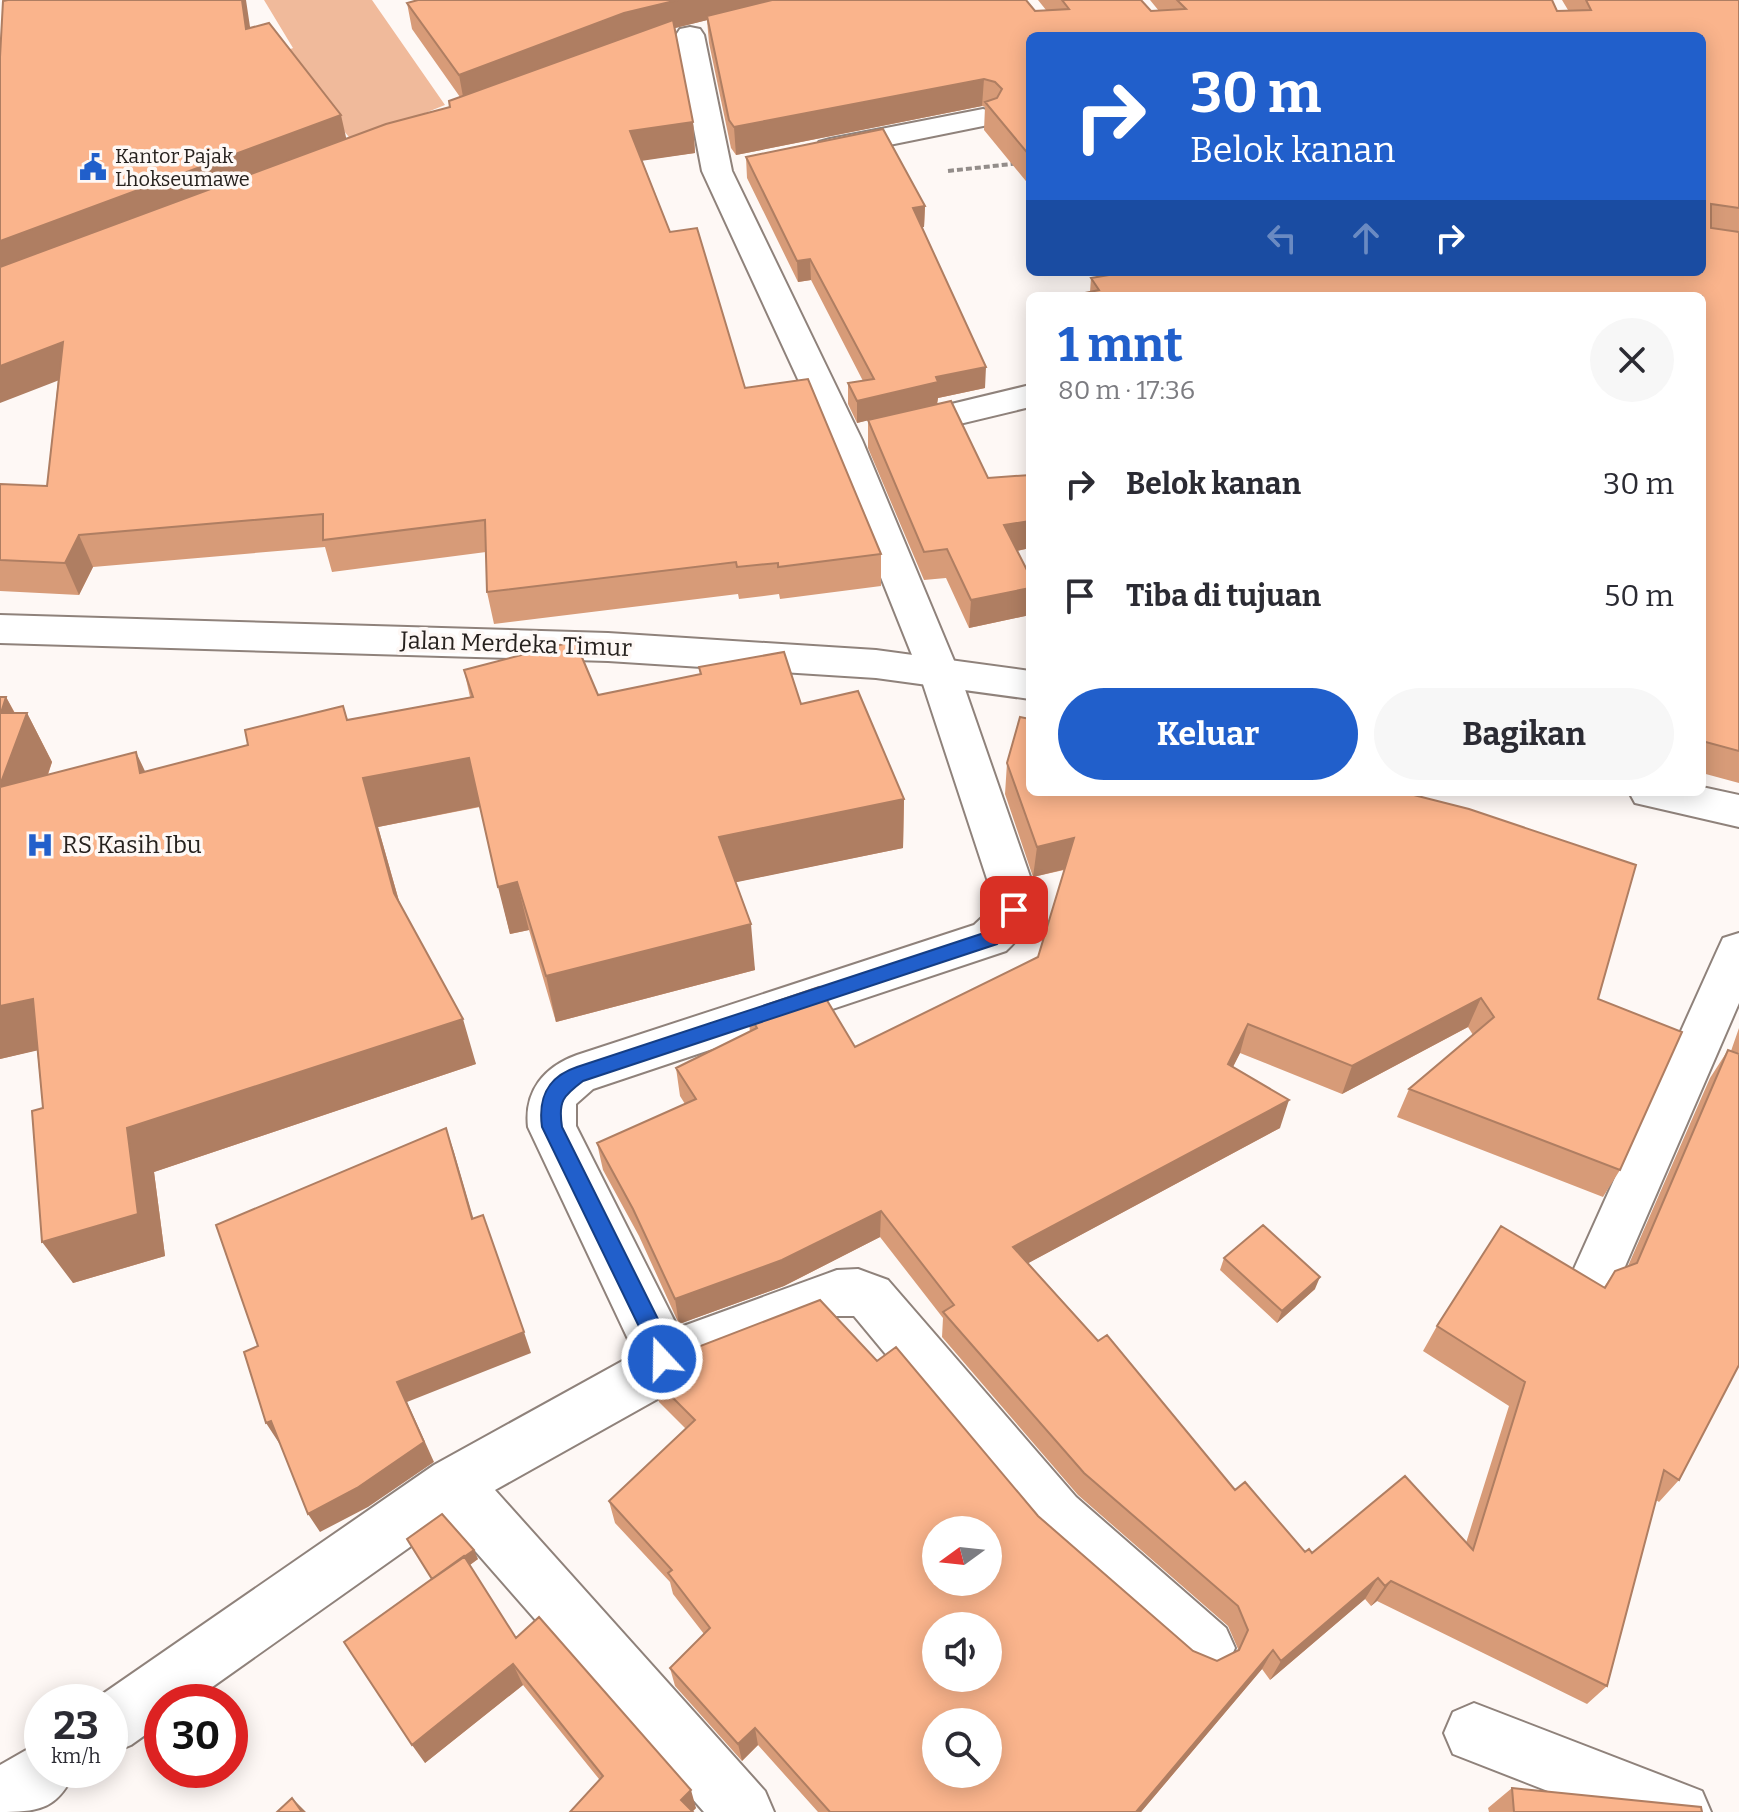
<!DOCTYPE html>
<html lang="id">
<head>
<meta charset="utf-8">
<style>
	body { margin:0; font-family:Bitter,serif; background:#f7f7f7; color:#2b2b33; height:100vh; display:flex; flex-direction:column; font-size:30px; white-space:nowrap }
	* { box-sizing:border-box; margin:0 }
	p { font-size:26px; color:#7c7c81 }
	.icon { flex:none; width:44px; height:44px; fill:none; stroke:currentColor; stroke-width:2; stroke-linecap:round; stroke-linejoin:round }
	.map { position:relative; flex:1; overflow:hidden }
	.drawer { position:absolute; left:1026px; top:292px; width:680px; height:504px; display:flex; flex-direction:column; background:#fff; border-radius:12px; box-shadow:0 4px 20px #0003 }
	.drawer>* { flex:none }
	.hud { position:absolute; left:1026px; top:32px; width:680px; height:244px; border-radius:12px; box-shadow:0 4px 20px #0003; background:#215fcb; color:#fff; overflow:hidden }
	.needle { width:52px; rotate:255deg }
	.buttons { position:absolute; left:922px; top:1516px; display:grid; gap:16px }
	.buttons a { display:grid; place-items:center; width:80px; height:80px; border-radius:50%; background:#fff; box-shadow:0 4px 20px #0003; font-size:40px }
	.speed { position:absolute; left:24px; top:1684px; display:flex; gap:16px; font-size:40px; font-weight:700; text-align:center }
	.speed>* { display:grid; place-content:center; width:104px; height:104px; border-radius:50%; background:#fff; box-shadow:0 4px 20px #0003; line-height:1 }
	.speed small { font-size:20px; font-weight:400 }
	.speed .limit { border:12px solid #d22; background:#fff; color:#111 }
	.pin { position:absolute; display:grid; place-items:center; width:68px; height:68px; color:#fff; margin:-34px; border-radius:16px; box-shadow:0 4px 12px #0006 }
	.me { position:absolute; width:88px; margin:-44px; rotate:339deg; stroke-linejoin:round; filter:drop-shadow(0 0 6px #0008) }
	.turn { display:flex; align-items:center; gap:28px; height:168px; padding:0 32px; font-size:36px }
	.turn .icon { width:104px; height:104px; stroke-width:2.5 }
	.turn b { display:block; font-size:56px; line-height:68px }
	.lanes { display:flex; align-items:center; height:76px; padding:0 32px; background:#0003; justify-content:center; gap:40px; direction:ltr }
	.lanes .off { opacity:.35 }
	.round { display:grid; place-items:center; flex:none; width:84px; height:84px; border-radius:42px; background:#f7f7f7 }
	.overview { display:flex; align-items:center; justify-content:space-between; height:136px; padding:0 32px }
	h1 { font-size:48px; font-weight:700; line-height:60px; color:#215fcb }
	.action { display:flex; gap:16px; margin-top:auto; padding:16px 32px }
	.action a { flex:1; height:92px; border-radius:48px; background:#215fcb; color:#fff; font-size:32px; font-weight:700; line-height:92px; text-align:center }
	.action a+a { background:#f7f7f7; color:#2b2b33 }
	ul { padding:0; list-style:none }
	li { display:flex; align-items:center; gap:24px; height:112px; padding:0 32px }
	li div { flex:1 }
	li b { display:block; font-size:30px }
	li em { font-style:normal }
	.map>svg:first-child { display:block }
	.green { fill:#f0ba9b }
	.lines { fill:none; stroke-linecap:round; stroke-linejoin:round }
	.street-casing { stroke:#8f827b; stroke-width:4 }
	.secondary-casing { stroke:#8f827b; stroke-width:4 }
	.path { stroke:#938d8a; stroke-width:4; stroke-dasharray:6 3; stroke-linecap:butt }
	.street { fill:#fff; fill-rule:evenodd }
	.secondary { fill:#fff; fill-rule:evenodd }
	.wall { fill:#d79b78 }
	.shaded-wall { fill:#af7e62 }
	.building { fill:#fab48c; stroke:#af7e62; stroke-width:2; fill-rule:evenodd }
	.route { fill:#215fcb; stroke:#153e84; stroke-width:2 }
	.labels { text-anchor:middle; dominant-baseline:central; stroke-width:7; stroke-linejoin:round; paint-order:stroke }
	.far-poi-label { font-size:20px; fill:#26211e; stroke:#fef8f5; text-anchor:start }
	.street-label { font-size:24px; fill:#26211e; stroke:#fef8f5 }
	.poi-label { font-size:24px; fill:#26211e; stroke:#fef8f5; text-anchor:start }
</style>
</head>
<body>
<div class="map">
<svg width="1739" height="1812" viewBox="0 0 1739 1812">
	<rect width="100%" height="100%" fill="#fef8f5"/>
	<path class="green" d="M264,0H372L445,105L353,142L280,53L293,48Z"/>
	<g class="lines">
		<g class="street-casing">
			<path id="street" d="M690,27L700,29L704,35L732,171L862,440L960,675L1035,891C1035,916 1024,934 1006,951L593,1089L576,1104V1126L678,1328L837,1270L858,1269L888,1280L1076,1497L1226,1628L1235,1648L1226,1668L1206,1677L1186,1668L1036,1535L854,1316H837L680,1377L670,1392L495,1490L765,1791L774,1812H704L448,1520L191,1702H162V1723L131,1745L110,1754V1702H91L434,1465L635,1354L528,1127C524,1091 544,1067 577,1055L974,925L989,911L991,891L920,675L826,440L702,171L676,35L680,29Z
				M983,109L993,112L998,118L993,124L830,157L819,154L815,148L819,142L830,139Z
				M1030,385V407L897,439L885,436L879,428L885,420Z
				M1739,933V1003L1623,1271L1616,1287L1598,1294L1580,1287L1573,1271L1717,951L1723,938Z
				M1474,1703L1702,1791L1711,1812H1602L1453,1754L1444,1733L1453,1712Z
				M42,1741V1770H75C59,1809 39,1812 0,1812V1765Z"/>
		</g>
		<g class="secondary-casing">
			<path id="secondary" d="M0,615L608,633L876,650L1030,671V699L876,678L608,661L0,643Z
				M1702,787L1739,795V827L1635,803L1629,792H1702Z"/>
		</g>
		<path class="path" d="M948,171L1030,162"/>
		<use href="#street" class="street"/>
		<use href="#secondary" class="secondary"/>
	</g>
	<path class="wall" d="M1038,0H1141L1151,11H1159L1150,0H1552L1557,11L1568,10L1562,0H1739V783L1702,773V296L1090,292L1091,278L1104,276L1100,272H1702V36H1030V186L984,130L985,107L982,106L736,155L731,148L709,43L707,20L675,28L693,122L695,153L642,160L670,232L745,388L881,554V586L780,599L779,594L739,599L738,594L494,624L487,592L486,552L332,572L325,547L93,567L79,595L0,591V484L47,486L58,380L250,28L347,139L450,107L460,97L412,29L407,3L1046,10Z
		M746,157L925,206L924,227H922L985,388L938,398L937,404L988,478L1030,475V548L1017,551L1030,576V615L969,628L946,578L924,580L868,448V420L857,423L848,404V383L863,381L811,280L798,282L747,178Z
		M699,667L801,704L904,799L903,848L735,882L755,970L556,1022L529,930L510,934L480,807L378,827L399,901L476,1064L154,1172L165,1256L73,1283L43,1108L37,1050L0,1059V697H6L15,713H27L52,762L48,775L145,772L348,720L470,697L464,670L598,695L700,674Z
		M1007,763L1598,999L1620,1170L1603,1197L1397,1117L1409,1089L1473,1035L1468,1027L1342,1094L1240,1053L1233,1067L1280,1128L1028,1263L1235,1490L1305,1552L1312,1553L1466,1543L1509,1406L1423,1351L1437,1326L1604,1287L1615,1271L1628,1266L1710,1078L1728,1050L1731,1051L1739,1028V1365L1679,1480L1659,1502L1656,1500L1607,1686L1587,1704L1377,1601L1371,1606L1365,1599L1270,1680L1262,1669L1141,1812H818L758,1745L742,1761L675,1686L670,1668L704,1634L673,1594L670,1582L615,1523L609,1501L686,1429L659,1402L653,1378L877,1361L1038,1516L1193,1651L1217,1661L1237,1651L1238,1649L1228,1626L1078,1495L942,1337L943,1318L880,1237L784,1286L679,1324L639,1236L603,1170L597,1143L685,1104L680,1096L676,1068L750,1032L748,1012L855,1047L1038,957L1064,870L1033,877L1005,794Z
		M1224,1258L1315,1289L1277,1323L1220,1270Z
		M407,1539L478,1559L470,1565L516,1638L696,1808L692,1812L599,1779L523,1685L425,1763L432,1579Z
		M1512,1788L1702,1812H1489L1488,1808Z"/>
	<path class="shaded-wall" d="M242,0H246L255,60L246,29Z
		M678,0H788L627,40L464,102L459,75L624,13Z
		M984,79L982,106L736,155L734,127Z
		M341,115L348,146L0,278V241Z
		M693,122L695,153L634,162L630,131Z
		M925,206L924,227L912,229L913,208Z
		M810,259L811,280L798,282L797,261Z
		M63,342L75,374L0,403V366Z
		M986,367L985,388L938,398L937,404L857,423V401L936,377Z
		M1030,521V548L1002,554L1004,525Z
		M79,535L93,567L79,595L65,563Z
		M1030,588V615L969,628L971,600Z
		M6,697L22,727L27,713L52,762L26,835L0,788L1,713Z
		M136,752L159,801L140,773Z
		M469,758L482,806L378,827L410,940L394,893L363,778Z
		M904,799L903,848L723,885L719,837Z
		M1074,838L1070,868L1033,877L1037,847Z
		M517,882L529,930L510,934L498,887Z
		M751,924L755,970L556,1022L546,976Z
		M1481,998L1468,1027L1342,1094L1352,1066Z
		M33,999L61,1045L0,1059V1006Z
		M463,1019L476,1064L154,1172L165,1256L73,1283L42,1242L127,1128Z
		M1248,1024L1240,1053L1220,1092L1228,1064Z
		M1289,1100L1280,1128L1010,1273L1013,1247Z
		M446,1128L454,1152L480,1241L472,1219Z
		M881,1211L880,1237L784,1286L679,1324L675,1299Z
		M1320,1277L1315,1289L1277,1323L1282,1311Z
		M524,1332L531,1353L407,1402L434,1462L368,1507L320,1532L308,1514L397,1382Z
		M271,1421L284,1440L279,1443L266,1423Z
		M474,1550L478,1559L438,1588L433,1579Z
		M1378,1578L1365,1599L1270,1680L1281,1661Z
		M1391,1581L1377,1601L1371,1606L1385,1586Z
		M1273,1650L1262,1669L1141,1812H1136Z
		M513,1664L523,1685L425,1763L412,1745Z
		M755,1728L758,1745L742,1761L738,1744Z
		M691,1790L696,1808L692,1812L681,1800Z
		M292,1798L306,1812H302Z"/>
	<path class="building" d="M8,0H242L246,29L269,23L341,115L0,241V57L3,1Z
		M418,0H678L624,13L459,75L407,3Z
		M772,0H1026L1035,11L1069,9L1062,0H1141L1151,11L1186,9L1177,0H1552L1557,11L1591,10L1586,0H1739V208L1711,204V228L1739,232V751L1702,741V296H1071L1099,290L1091,278L1127,272H1702V36H1030V156L985,102L997,98L1002,89L995,82L984,79L734,127L729,120L707,16Z
		M673,20L693,122L630,131L670,232L697,228L745,388L808,379L881,554L778,567V563L737,567L736,562L487,592L485,520L323,540V514L79,535L65,563L0,560V484L47,486L63,342L0,366V267L386,124L450,107L449,101Z
		M883,129L925,206L913,208L986,367L936,377L938,382L857,401L848,383L874,379L810,259L797,261L746,157Z
		M951,401L988,478L1030,475V521L1004,525L1030,576V588L971,600L947,549L924,552L868,420Z
		M575,641L598,695L701,674L699,667L784,652L801,704L858,691L904,799L719,837L751,924L546,976L517,882L498,887L469,758L363,778L394,893L463,1019L127,1128L138,1214L42,1242L32,1111L43,1108L33,999L0,1006V787L136,752L140,773L248,745L245,730L343,706L347,720L473,697L464,670Z
		M0,697H6L1,713H27L0,785Z
		M1020,717L1030,719V792H1402L1469,809L1636,865L1598,999L1682,1032L1620,1170L1409,1089L1494,1017L1481,998L1352,1066L1248,1024L1228,1064L1289,1100L1013,1247L1098,1341L1107,1335L1235,1490L1245,1482L1305,1552L1309,1549L1312,1553L1405,1476L1473,1550L1525,1382L1437,1326L1501,1226L1605,1288L1615,1271L1637,1263L1728,1050L1739,1054V1053V1365L1679,1480L1664,1470L1607,1686L1391,1581L1385,1586L1378,1578L1281,1661L1273,1650L1136,1812H830L755,1728L738,1744L670,1668L710,1628L668,1573L672,1570L609,1501L695,1420L653,1378L668,1370L677,1355L820,1300L877,1361L896,1347L1038,1516L1193,1651L1217,1661L1239,1650L1248,1630L1238,1606L1084,1473L943,1312L954,1305L881,1211L782,1260L675,1299L633,1209L597,1143L696,1099L676,1068L757,1028L748,1012L766,1005L819,987L855,1047L1038,957L1074,838L1037,847L1007,763ZM936,1530H988V1582H936ZM936,1626H988V1678H936ZM936,1722H988V1774H936Z
		M446,1128L472,1219L483,1215L524,1332L397,1382L424,1442L357,1488L308,1514L271,1421L266,1423L244,1352L258,1346L216,1225Z
		M1263,1225L1320,1277L1282,1311L1224,1258Z
		M442,1514L474,1550L432,1579L407,1539Z
		M464,1556L516,1638L539,1617L691,1790L681,1800L693,1812H570L603,1776L513,1664L412,1745L344,1642Z
		M1512,1788L1701,1807L1702,1812H1514Z
		M292,1798L302,1812H277Z"/>
	<path class="route" d="M1014,903L1023,910L1013,929L997,944L583,1081C563,1096 558,1101 562,1127L668,1339L673,1359L670,1366L662,1369L655,1366L646,1341L542,1127C538,1098 547,1077 577,1067L984,933L1000,919L1008,905Z"/>
	<defs>
		<g id="civic-bare" transform="scale(2.16)"><path d="M-.6-6.5H3V-4.5H.6V-3L4-1V1h2V6H-6V1h2V-1L-.6-3ZM-1.2 2.5V6h2.4V2.5Z" fill="#215fcb" stroke="#fef8f5" stroke-width="2.5" paint-order="stroke"/></g>
		<g id="hospital-bare" transform="scale(2.16)"><path d="M-5-5h3v3.5h4V-5h3V5h-3V1.5h-4V5h-3Z" fill="#215fcb" stroke="#fef8f5" stroke-width="2.5" paint-order="stroke"/></g>
	</defs>
	<g fill-rule="evenodd">
		<use href="#civic-bare" x="93" y="167"/>
		<use href="#hospital-bare" x="40" y="845"/>
	</g>
	<g class="labels">
		<g class="far-poi-label">
			<text x="115" y="156">Kantor Pajak<tspan x="115" dy="23">Lhokseumawe</tspan></text>
		</g>
		<g class="street-label">
			<text transform="translate(516 644) rotate(2)">Jalan Merdeka Timur</text>
		</g>
		<g class="poi-label">
			<text x="62" y="845">RS Kasih Ibu</text>
		</g>
	</g>
</svg>
<div class="buttons">
<a><svg class="needle" viewBox="-14 -14 28 28"><path d="M0-13l5 13h-10z" fill="#e53935"/><path d="M0 13l5-13h-10z" fill="#7c7c81"/></svg></a>
<a><svg class="icon" aria-label="sound" viewBox="0 0 24 24"><path d="M4 9h4l5-4v14l-5-4H4zM17 9q2 3 0 6"/></svg></a>
<a><svg class="icon" aria-label="search" viewBox="0 0 24 24"><circle cx="10" cy="10" r="6"/><path d="M15 15l6 6"/></svg></a>
</div>
<div class="speed"><div>23<small>km/h</small></div><div class="limit">30</div></div>
<div class="pin" style="left:1014px;top:910px;background:#d93025"><svg class="icon" aria-label="arrive" viewBox="0 0 24 24"><path d="M6 21V4h12l-3 4 3 4H6"/></svg></div>
<svg class="me" style="left:662px;top:1359px" viewBox="-20 -20 40 40"><circle r="17" fill="#215fcb" stroke="#fff" stroke-width="3"/><path d="M0-11L8 9 0 5-8 9z" fill="#fff"/></svg>
<div class="hud">
<div class="turn"><svg class="icon" aria-label="right" viewBox="0 0 24 24"><path d="M7 20v-9h11M14 6l5 5-5 5"/></svg><div><b>30 m</b>Belok kanan</div></div>
<div class="lanes"><svg class="icon off" aria-label="left" viewBox="0 0 24 24"><path d="M17 20v-9H6M10 6l-5 5 5 5"/></svg><svg class="icon off" aria-label="ahead" viewBox="0 0 24 24"><path d="M12 20V5M6 11l6-6 6 6"/></svg><svg class="icon" aria-label="right" viewBox="0 0 24 24"><path d="M7 20v-9h11M14 6l5 5-5 5"/></svg></div>
</div>
<section class="drawer">
<div class="overview"><div><h1>1 mnt</h1><p>80 m · 17:36</p></div><a class="round"><svg class="icon" aria-label="close" viewBox="0 0 24 24"><path d="M6 6l12 12M18 6L6 18"/></svg></a></div>
<ul>
<li><svg class="icon" aria-label="right" viewBox="0 0 24 24"><path d="M7 20v-9h11M14 6l5 5-5 5"/></svg><div><b>Belok kanan</b></div><em>30 m</em></li>
<li><svg class="icon" aria-label="arrive" viewBox="0 0 24 24"><path d="M6 21V4h12l-3 4 3 4H6"/></svg><div><b>Tiba di tujuan</b></div><em>50 m</em></li>
</ul>
<div class="action"><a>Keluar</a><a>Bagikan</a></div>
</section>
</div>
</body>
</html>
